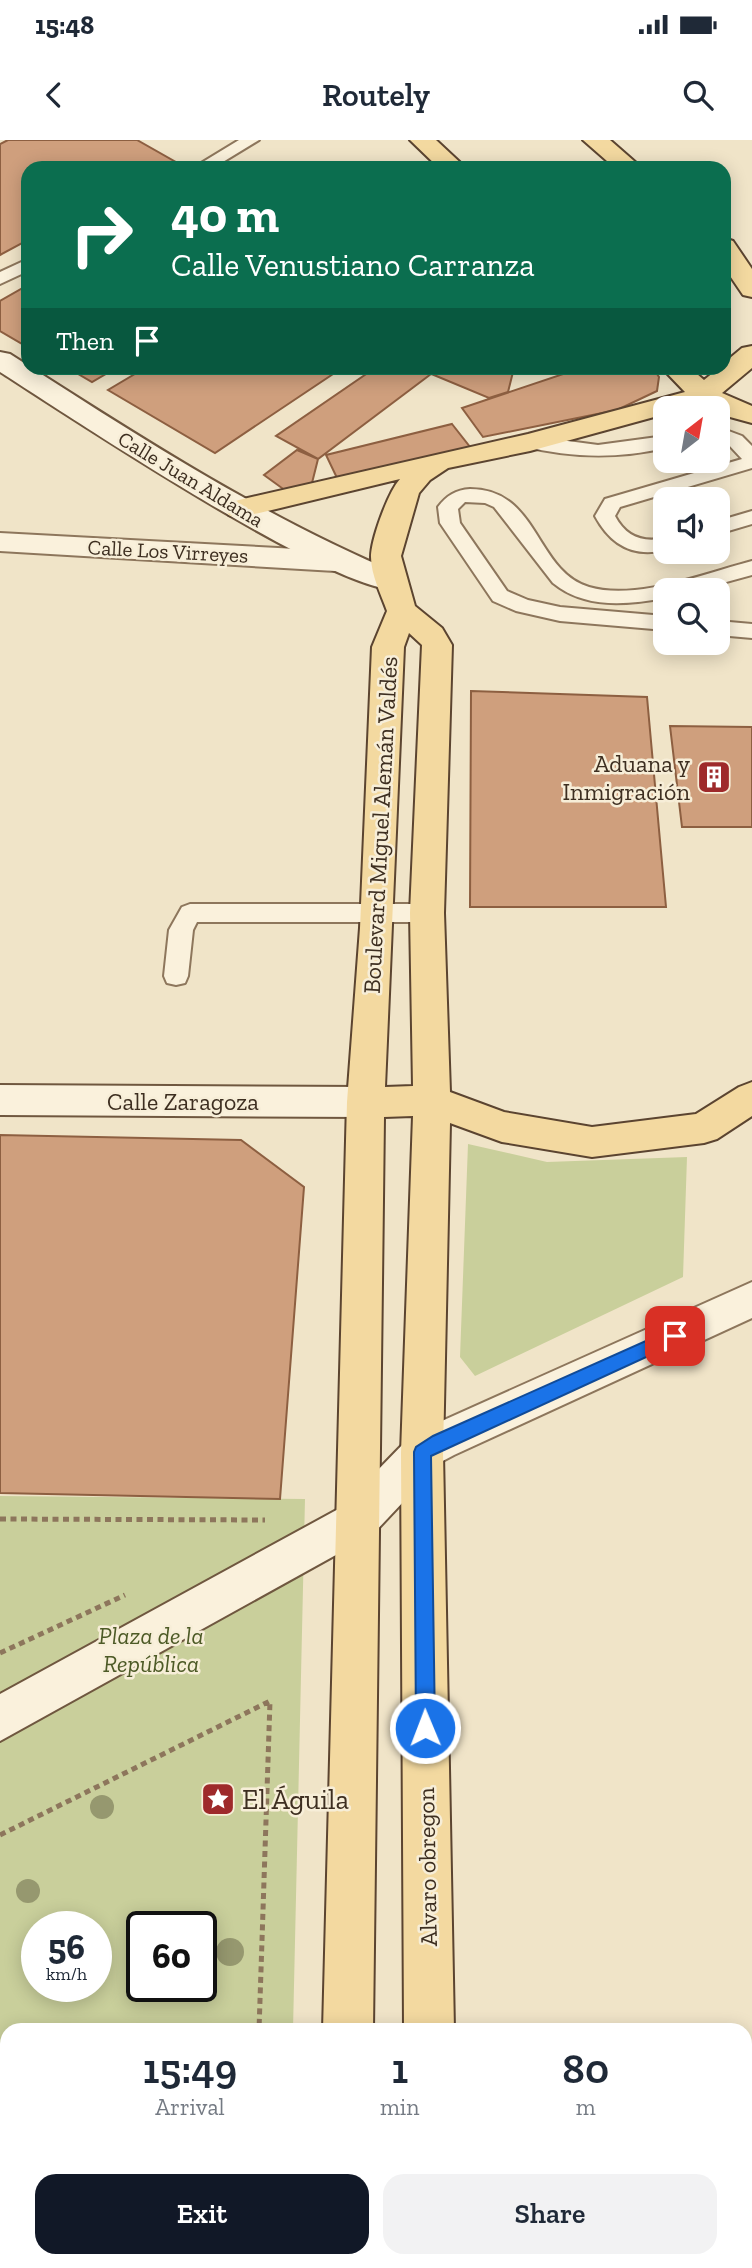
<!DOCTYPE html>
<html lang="en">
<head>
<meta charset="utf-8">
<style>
	body { margin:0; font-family:"Zilla Slab",serif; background:#f2f2f3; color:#1f2937; height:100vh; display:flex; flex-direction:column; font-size:26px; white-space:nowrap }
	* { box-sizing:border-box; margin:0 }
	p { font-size:23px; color:#747a83 }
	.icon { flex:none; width:38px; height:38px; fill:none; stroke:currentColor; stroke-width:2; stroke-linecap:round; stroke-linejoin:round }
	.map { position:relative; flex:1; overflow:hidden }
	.drawer { position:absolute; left:0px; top:1883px; width:752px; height:245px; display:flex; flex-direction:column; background:#fff; border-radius:21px 21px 0 0; box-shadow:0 4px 18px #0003 }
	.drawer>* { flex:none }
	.top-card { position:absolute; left:21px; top:21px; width:710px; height:214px; border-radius:21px; box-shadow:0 4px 18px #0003; background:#0b6e4f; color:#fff; overflow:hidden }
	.needle { width:46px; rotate:31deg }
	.controls { position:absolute; left:653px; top:256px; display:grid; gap:14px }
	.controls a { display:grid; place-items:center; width:77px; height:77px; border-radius:14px; background:#fff; box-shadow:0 4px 18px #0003; font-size:35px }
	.speed { position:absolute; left:21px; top:1771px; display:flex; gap:14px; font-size:35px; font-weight:700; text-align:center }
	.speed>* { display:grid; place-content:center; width:91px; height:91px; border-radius:50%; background:#fff; box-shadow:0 4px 18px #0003; line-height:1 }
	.speed small { font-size:18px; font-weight:400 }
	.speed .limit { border:4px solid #111; border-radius:10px; background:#fff; color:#111 }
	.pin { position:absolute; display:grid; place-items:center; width:60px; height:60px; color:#fff; margin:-30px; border-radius:14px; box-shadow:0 4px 10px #0006 }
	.me { position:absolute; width:77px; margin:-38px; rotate:359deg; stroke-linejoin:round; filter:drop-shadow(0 0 5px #0008) }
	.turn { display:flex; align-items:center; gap:24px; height:147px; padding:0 35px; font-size:32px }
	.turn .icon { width:91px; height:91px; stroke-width:2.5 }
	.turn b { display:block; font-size:49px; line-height:60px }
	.then { display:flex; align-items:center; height:66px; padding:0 35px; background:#0003; gap:14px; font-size:26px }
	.eta { display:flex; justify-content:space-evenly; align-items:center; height:119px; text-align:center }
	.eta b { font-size:42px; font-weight:600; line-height:49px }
	.cta { display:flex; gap:14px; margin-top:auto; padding:14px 35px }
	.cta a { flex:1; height:80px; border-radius:21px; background:#111827; color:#fff; font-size:28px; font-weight:600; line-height:80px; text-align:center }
	.cta a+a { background:#f2f2f3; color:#1f2937 }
	.status { display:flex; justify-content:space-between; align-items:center; height:49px; padding:0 35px; background:#fff; direction:ltr }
	.status svg { height:19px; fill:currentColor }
	header { display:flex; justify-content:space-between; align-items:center; height:91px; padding:0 35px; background:#fff; font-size:32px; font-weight:600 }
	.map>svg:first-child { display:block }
	.green { fill:#c9cf9b; fill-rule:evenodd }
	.building { fill:#cf9f7d; stroke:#8d5f41; stroke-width:2 }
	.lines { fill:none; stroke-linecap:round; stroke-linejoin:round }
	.lane-casing { stroke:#8d765c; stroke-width:4 }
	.street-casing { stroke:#8d765c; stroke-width:4 }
	.secondary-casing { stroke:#6f573f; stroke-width:4 }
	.primary-casing { stroke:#5b4430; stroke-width:4 }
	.path { stroke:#8d765c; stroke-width:5; stroke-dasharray:6 4.5; stroke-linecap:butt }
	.lane { fill:#faf1dc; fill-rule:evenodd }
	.street { fill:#faf1dc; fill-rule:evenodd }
	.secondary { fill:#faf1dc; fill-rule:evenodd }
	.primary { fill:#f3d9a0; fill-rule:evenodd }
	.tree { fill:#96986f }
	.route { fill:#1a73e8; stroke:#114b97; stroke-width:2 }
	.labels { text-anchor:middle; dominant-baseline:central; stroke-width:5; stroke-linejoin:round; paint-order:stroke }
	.far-street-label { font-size:21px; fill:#3d2e20; stroke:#f7eed8 }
	.poi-label { font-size:24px; fill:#3d2e20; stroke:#f7eed8; text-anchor:end }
	.street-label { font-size:24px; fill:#3d2e20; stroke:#f7eed8 }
	.park-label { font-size:24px; font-style:italic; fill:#4d5a26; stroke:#f7eed8 }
	.near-poi-label { font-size:28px; fill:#3d2e20; stroke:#f7eed8; text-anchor:start }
</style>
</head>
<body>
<div class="status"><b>15:48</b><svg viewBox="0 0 49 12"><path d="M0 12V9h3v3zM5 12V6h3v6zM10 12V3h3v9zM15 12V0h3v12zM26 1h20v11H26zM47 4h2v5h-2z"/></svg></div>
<header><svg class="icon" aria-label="back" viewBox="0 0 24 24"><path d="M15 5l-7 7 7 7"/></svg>Routely<svg class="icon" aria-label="search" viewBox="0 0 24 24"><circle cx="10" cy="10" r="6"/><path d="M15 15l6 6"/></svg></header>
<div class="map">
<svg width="752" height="2128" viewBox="0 0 752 2128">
	<rect width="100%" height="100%" fill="#f0e4c8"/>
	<path class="green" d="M468,1004L547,1022L687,1017L683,1137L475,1236L460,1217Z
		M0,1356L305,1359L293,1890H7V2121H288V2128H0ZM37,1787H96V1846H37ZM142,1787H201V1846H142Z"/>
	<path class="building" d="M8,0H137L174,21L161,28H28V100L0,115V4Z
		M28,145V203L24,205L0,191V161Z
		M68,228H116L92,242Z
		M145,228H342L215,313L108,250Z
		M375,228H417L431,234L318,319L276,296Z
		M417,228H514L508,252L489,258Z
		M581,228H653L659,237L657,251L617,270L483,297L462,268Z
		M452,284L470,307L338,340L326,315Z
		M297,310L318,319L312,343L286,351L264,335Z
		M471,551L647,557L666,767H470Z
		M670,586L752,587V687H682Z
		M0,995L241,1000L304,1047L280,1359L0,1353Z"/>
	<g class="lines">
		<g class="lane-casing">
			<path id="lane" d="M239,0H259L213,28H193Z
				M28,119V131L0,144V132Z
				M718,287L742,296L752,306V328L620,367L615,376C626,397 643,403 665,398V410C633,418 610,404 595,376L605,359L742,319L728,304L718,300Z
				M530,296L598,305L665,296V308C617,319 571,318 523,306L520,302L523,298Z
				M470,349C539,349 535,431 589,447C636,461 706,433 752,421V435L697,450H665V458C626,465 585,469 553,443L494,367L485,363L465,362L458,369L460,383L507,451L528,460L560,467L665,476V490L560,481L516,471L493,461L440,383L438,367C447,355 456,350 470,349Z
				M752,371V384L718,394V381Z
				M718,481L752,484V498L718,495Z
				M190,764H427L435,767L439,773L435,779L427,782H197L193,790L188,836L185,843L176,845L167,843L164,836L169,790L182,767Z"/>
		</g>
		<g class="street-casing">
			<path id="street" d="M0,393L335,411L346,414L350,421L346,428L335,431L0,411Z
				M752,1142V1178L454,1315L422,1332L407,1326L401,1313L407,1300L424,1289Z"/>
		</g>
		<g class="secondary-casing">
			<path id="secondary" d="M0,212L10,214C135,294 262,377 402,435L406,442L402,449C348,463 60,270 0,232Z
				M0,945L366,947L379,952L385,962L379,972L366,977L0,975Z
				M422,1294L437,1300L443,1313L437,1326L372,1395L0,1601V1554L342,1367L407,1300Z"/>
		</g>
		<g class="primary-casing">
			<path id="primary" d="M410,0H436L466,28H439Z
				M583,0H610L642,28H615Z
				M724,98L733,101L752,129V157L743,155L724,127Z
				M752,206V228L722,253L752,266V283L719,274L718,268L702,265L665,268V274L530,311L448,328L430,340L419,353L401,416L415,466L442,488L452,505L444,773L450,952L504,972L592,987L696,974L739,947L752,942V976L717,999L704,1003L592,1017L502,1002L450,983L443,1313L454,1890H404L401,1313L413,976L384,977L373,1890H323L347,962L360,788L372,507L387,471C381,454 371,435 371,417C371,400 388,352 400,339L239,378L229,375L224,369L229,363L239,360L528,294L685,252L662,228H690L704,240L719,228H724V223L742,208ZM409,493L422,505L410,773L413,946L385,947L404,507Z
				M317,2121H369V2128H317Z
				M403,2121H455V2128H403Z"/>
		</g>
		<path class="path" d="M0,1379L265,1380
			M0,1513L125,1455
			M0,1695L270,1561L259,1890
			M0,2049H7
			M240,2128L246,2121"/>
		<use href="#lane" class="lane"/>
		<use href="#street" class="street"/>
		<use href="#secondary" class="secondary"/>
		<use href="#primary" class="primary"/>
	</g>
	<g class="tree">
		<circle cx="102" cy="1667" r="12"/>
		<circle cx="28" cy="1751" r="12"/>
		<circle cx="230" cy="1812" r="14"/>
	</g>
	<path class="route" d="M675,1188L683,1196L681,1201L431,1316L435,1588L432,1594L425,1597L419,1594L416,1588L414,1312L416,1307L433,1296Z"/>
	<defs>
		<g id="building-square" transform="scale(1.75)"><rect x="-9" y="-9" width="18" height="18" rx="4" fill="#9e2a2b" stroke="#f7eed8"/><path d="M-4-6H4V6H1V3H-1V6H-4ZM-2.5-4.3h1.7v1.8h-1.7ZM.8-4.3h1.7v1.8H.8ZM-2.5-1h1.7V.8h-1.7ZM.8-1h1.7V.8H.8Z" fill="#fff"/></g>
		<g id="sight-square" transform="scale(1.75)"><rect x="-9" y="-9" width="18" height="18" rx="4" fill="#9e2a2b" stroke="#f7eed8"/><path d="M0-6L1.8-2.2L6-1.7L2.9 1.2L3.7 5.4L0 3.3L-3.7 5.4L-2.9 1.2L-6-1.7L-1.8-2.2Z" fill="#fff"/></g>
	</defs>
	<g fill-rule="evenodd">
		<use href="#building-square" x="714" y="637"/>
		<use href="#sight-square" x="218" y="1659"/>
	</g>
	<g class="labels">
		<g class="far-street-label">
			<text transform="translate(191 339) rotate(31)">Calle Juan Aldama</text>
			<text transform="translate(168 411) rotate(3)">Calle Los Virreyes</text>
		</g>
		<g class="poi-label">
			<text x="690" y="623">Aduana y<tspan x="690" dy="28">Inmigración</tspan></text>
		</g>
		<g class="street-label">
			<text transform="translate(380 685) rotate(-87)">Boulevard Miguel Alemán Valdés</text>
			<text x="183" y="961">Calle Zaragoza</text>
			<text transform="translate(427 1727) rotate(-91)">Alvaro obregon</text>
		</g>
		<g class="park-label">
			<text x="151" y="1495">Plaza de la<tspan x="151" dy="28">República</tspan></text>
		</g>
		<g class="near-poi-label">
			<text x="242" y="1659">El Águila</text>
		</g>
	</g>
</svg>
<div class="controls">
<a><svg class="needle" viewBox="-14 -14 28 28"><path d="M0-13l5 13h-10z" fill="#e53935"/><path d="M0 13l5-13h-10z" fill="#747a83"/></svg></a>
<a><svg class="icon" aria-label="sound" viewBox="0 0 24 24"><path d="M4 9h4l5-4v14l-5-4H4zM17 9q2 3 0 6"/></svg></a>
<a><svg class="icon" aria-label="search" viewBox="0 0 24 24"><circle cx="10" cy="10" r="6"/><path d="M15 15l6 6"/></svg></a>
</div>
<div class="speed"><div>56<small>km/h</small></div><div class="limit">60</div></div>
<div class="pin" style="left:675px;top:1196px;background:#d93025"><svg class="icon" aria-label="arrive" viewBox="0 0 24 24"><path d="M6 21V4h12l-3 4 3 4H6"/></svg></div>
<svg class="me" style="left:425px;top:1588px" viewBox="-20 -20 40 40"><circle r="17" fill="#1a73e8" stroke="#fff" stroke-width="3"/><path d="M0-11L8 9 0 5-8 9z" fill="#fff"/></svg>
<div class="top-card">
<div class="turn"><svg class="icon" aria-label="right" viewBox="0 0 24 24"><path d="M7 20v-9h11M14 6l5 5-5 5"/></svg><div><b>40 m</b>Calle Venustiano Carranza</div></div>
<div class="then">Then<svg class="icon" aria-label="arrive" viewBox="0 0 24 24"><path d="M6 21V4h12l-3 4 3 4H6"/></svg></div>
</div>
<section class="drawer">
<div class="eta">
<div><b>15:49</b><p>Arrival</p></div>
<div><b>1</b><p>min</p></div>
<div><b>80</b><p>m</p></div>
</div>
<div class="cta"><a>Exit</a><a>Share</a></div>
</section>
</div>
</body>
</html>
